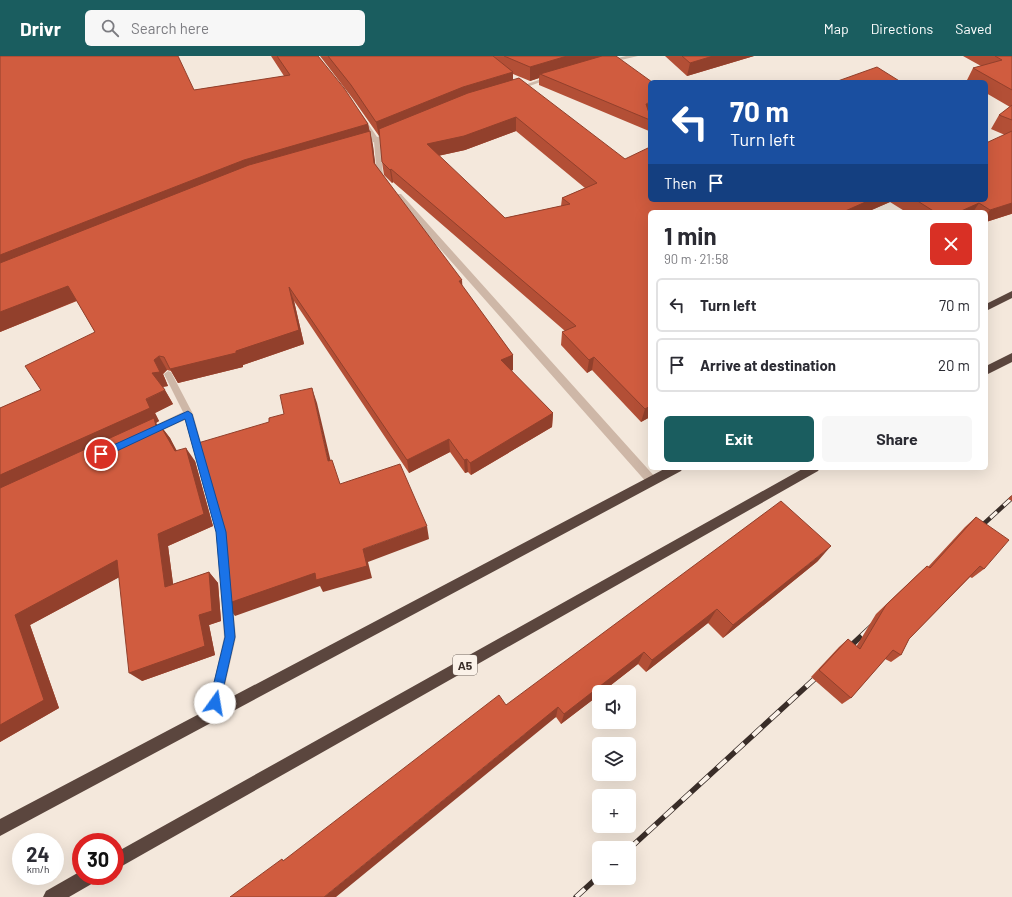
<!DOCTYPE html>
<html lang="en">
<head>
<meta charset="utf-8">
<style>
	body { margin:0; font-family:Barlow,sans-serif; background:#f7f7f7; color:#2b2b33; height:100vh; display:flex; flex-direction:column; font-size:15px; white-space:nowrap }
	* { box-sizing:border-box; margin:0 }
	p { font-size:13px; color:#7c7c81 }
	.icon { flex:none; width:22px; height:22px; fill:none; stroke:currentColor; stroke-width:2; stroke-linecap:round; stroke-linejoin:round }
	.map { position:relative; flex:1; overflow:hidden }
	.drawer { position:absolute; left:648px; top:154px; width:340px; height:260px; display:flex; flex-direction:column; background:#fff; border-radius:6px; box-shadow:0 4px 16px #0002 }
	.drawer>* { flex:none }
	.hud { position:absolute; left:648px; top:24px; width:340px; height:122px; border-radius:6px; box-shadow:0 4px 16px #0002; background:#1a4fa0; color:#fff; overflow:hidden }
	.tools { position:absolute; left:592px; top:629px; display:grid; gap:8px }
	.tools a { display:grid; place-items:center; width:44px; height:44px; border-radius:6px; background:#fff; box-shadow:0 4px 16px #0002; font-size:20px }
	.speed { position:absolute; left:12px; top:777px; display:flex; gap:8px; font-size:20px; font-weight:700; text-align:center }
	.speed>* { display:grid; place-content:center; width:52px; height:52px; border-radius:50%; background:#fff; box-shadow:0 4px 16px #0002; line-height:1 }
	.speed small { font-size:10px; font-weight:400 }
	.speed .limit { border:6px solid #d22; background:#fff; color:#111 }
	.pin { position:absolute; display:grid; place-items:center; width:34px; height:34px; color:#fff; margin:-17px; border:2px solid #fff; border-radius:50%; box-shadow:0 1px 4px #0007 }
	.me { position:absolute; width:44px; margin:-22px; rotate:13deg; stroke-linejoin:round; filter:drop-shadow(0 0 3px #0008) }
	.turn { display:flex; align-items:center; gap:14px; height:84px; padding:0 16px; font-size:18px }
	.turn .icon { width:52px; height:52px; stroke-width:2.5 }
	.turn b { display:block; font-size:28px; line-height:34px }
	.then { display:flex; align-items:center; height:38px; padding:0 16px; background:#0003; gap:8px; font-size:15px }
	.round { display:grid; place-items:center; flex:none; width:42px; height:42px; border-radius:6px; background:#f7f7f7 }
	.headline { display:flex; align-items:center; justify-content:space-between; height:68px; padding:0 16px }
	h1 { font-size:24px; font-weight:700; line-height:30px }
	.button { display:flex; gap:8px; margin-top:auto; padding:8px 16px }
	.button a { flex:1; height:46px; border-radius:6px; background:#1a5d5f; color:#fff; font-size:16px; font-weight:700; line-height:46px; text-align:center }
	.button a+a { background:#f7f7f7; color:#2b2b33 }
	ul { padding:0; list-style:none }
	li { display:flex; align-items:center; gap:12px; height:54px; margin:0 8px 6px; padding:0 8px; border:2px solid #e1e1e2; border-radius:6px }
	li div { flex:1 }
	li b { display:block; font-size:15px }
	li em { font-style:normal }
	header { display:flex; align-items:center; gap:24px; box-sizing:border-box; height:56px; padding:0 20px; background:#1a5d5f; color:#fff }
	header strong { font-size:19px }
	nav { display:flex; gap:22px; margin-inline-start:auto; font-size:14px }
	.search { width:280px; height:36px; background:#f7f7f7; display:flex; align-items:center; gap:10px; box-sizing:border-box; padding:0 14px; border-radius:6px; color:#7c7c81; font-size:15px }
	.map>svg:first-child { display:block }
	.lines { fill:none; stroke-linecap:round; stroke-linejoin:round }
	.street { fill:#ceb7a7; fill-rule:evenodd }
	.highway { fill:#5b463e; fill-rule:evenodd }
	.rail-far1-casing { stroke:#392d28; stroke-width:4.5 }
	.rail-casing { stroke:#392d28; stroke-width:5.5 }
	.rail-far1 { stroke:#fbf2e9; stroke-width:3; stroke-dasharray:9; stroke-linecap:butt }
	.rail { stroke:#fbf2e9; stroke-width:4; stroke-dasharray:12; stroke-linecap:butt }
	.wall { fill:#b34f36; fill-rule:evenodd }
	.shaded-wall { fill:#92402c }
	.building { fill:#d05c3f; stroke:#92402c; fill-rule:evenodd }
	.route { fill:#1a73e8; stroke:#114b97 }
	.labels { text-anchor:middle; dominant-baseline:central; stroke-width:3; stroke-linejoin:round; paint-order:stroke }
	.shield { fill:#fbf2e9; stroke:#736862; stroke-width:1 }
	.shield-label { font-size:12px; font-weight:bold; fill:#392d28 }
</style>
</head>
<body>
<header>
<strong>Drivr</strong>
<div class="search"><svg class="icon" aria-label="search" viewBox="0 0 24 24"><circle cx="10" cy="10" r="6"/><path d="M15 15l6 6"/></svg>Search here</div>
<nav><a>Map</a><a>Directions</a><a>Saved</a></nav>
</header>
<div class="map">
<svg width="1012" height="841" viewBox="0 0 1012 841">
	<rect width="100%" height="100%" fill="#f4e8dc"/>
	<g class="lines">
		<path class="street" d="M626,0H638L608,7L605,5Z
			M550,20L555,21L518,34L513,33Z
			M359,60H363L377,81L392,76L395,78L380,84L383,120L388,125L386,126H382L377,120L374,86L360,91L357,89L372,83L358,61Z
			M395,138H401L656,422L657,425L656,428H648L395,142Z
			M168,315L171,316L193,358L226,476L236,581L218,660L216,664L212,666L208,664L206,660L224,581L216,476L185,364L150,380L145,376L147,373L183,356L164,318Z"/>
		<path class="highway" d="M1012,235V242L986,255V248Z
			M1012,297V306L986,319V310Z
			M666,412H683L681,415L0,780V763Z
			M804,412H820L818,415L115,814V797Z
			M81,815V820H97L95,826L69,841H43L46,835Z"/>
		<g class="rail-far1-casing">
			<path id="rail-far1" d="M977,474L1012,442"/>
		</g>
		<g class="rail-casing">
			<path id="rail" d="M844,596L872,570
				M629,793L822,616
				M576,841L599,820"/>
		</g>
		<use href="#rail-far1" class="rail-far1"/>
		<use href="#rail" class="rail"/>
	</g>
	<path class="wall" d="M0,0L194,34L284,20L271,0H318L368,68L373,90L375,108L463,231L513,299V314L511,315L553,357L552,371L471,419L468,416L465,417L450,396L409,417L294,245L304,288L243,309V311L178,327L171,315L167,314L163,318L168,330L163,331L173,348L155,357L159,365L156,367L158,370L160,369L170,382L176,395L195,405L213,470L168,490L173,528L209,516L218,527L221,565L209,569L215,599L142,625L119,521L30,569L59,652L0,686V352L41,334L95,276L77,245L0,276Z
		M320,0H616L649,57L650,60V71L649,75L539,29V22L530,25L513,18V24L650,144H986L1005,79L991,73L999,59L1010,51L986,37V26H966L973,12L981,10L963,0H1012V158H1011L986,166V156H906L890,146L867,156H650V361L641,366L592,314L587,317L561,289L562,276L565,275L393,126L392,127L384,119L382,106L380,80H379L353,43ZM516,75L585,132L562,142L561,150L505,162L438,100L465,94Z
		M665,0H754L687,20Z
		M1012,439V445L1008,443Z
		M976,461L984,513L972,522L970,521L909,583L901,599L891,606L885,603L851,642L842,648L811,621L839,591L848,583L856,591L876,558L917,519L927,510L928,511L965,471Z
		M818,505L723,582L708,567L646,616L638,608L602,636H599V639L561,668L556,661L285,804L506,649Z"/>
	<path class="shaded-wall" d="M567,0H605L540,18L539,22L530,25V11Z
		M713,0H754L687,20L690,7Z
		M513,16V30L463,46L379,80L376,66L463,31Z
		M650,46V57L644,59L646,48Z
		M516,61V75L465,94L428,102L427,88Z
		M368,68L371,83L0,218V199L244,104Z
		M370,75L373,90L377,122L374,107Z
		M391,113L393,126L392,127L390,114Z
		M870,144H891L890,146L867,156H843Z
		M979,147L973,156H959Z
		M1012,147V157L1011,158L986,166V160L990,154Z
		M462,224L463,239L459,225Z
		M68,230L78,244L0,276V256Z
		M289,231L294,245L304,288L243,309V311L178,327L170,313L236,295Z
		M513,299V314L501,318V304Z
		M159,300L167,314L163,318L168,330L161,331L152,317L154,304Z
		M594,301L592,314L587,317L589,304Z
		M312,332L317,347L334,419L328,405Z
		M165,334L173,348L155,357L159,365L156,367L163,376L0,438V419Z
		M650,350V361L641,366L645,353Z
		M553,357L552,371L471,419L470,407Z
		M160,369L170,382L184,408L175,395Z
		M449,383L450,396L409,417L407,404Z
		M186,392L195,405L213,470L168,490L175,542L165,531L158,478Z
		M467,403L468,416L465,417L464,404Z
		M427,470L429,483L368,506L372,522L323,536L320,530L235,560L226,548L363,493Z
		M831,490L818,505L723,582L733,569Z
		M117,504L129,516L30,569L59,652L0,686V669L15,559Z
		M209,516L218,527L221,565L209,569L215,599L142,625L129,617L199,559Z
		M717,553L708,567L646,616L652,604Z
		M644,596L638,608L602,636H599V639L561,668L564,658Z
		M558,651L556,661L336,841H324Z"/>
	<path class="building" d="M0,0H178L194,34L290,19L277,0H318L344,32L368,68L244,104L0,199Z
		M328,0H493L513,16L463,31L376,66L351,29Z
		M504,0H567L530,11Z
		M602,0H616L652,26H650V46L646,48L650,60V64L540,18Z
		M682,0H713L690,7Z
		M995,0H1012V34L973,12L1002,4Z
		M877,11L901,26H835Z
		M519,22L625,103L650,91V144H870L843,156H650V350L645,353L594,301L589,304L562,276L576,270L391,113L390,114L382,106L379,73L468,37ZM516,61L597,127L562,142L570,148L505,162L427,88L464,80Z
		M1012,49V64L999,59Z
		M370,75L374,107L462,224L459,225L513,299L501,304L553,357L470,407L467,403L464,404L449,383L407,404L289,231L299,274L236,295V297L170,313L164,301L159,300L154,304L160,316L152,317L165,334L146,343L150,352L0,419V352L41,334L25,310L95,276L68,230L0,256V207L249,109Z
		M1012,75V147L990,154L979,147L959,156H935L916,144H986V87Z
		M312,332L328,405L332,404L340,428L400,408L427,470L363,493L367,510L316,524L315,517L226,548L222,510L228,508L217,451L215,452L198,387L269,366V362L284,358L280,339Z
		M154,362L156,370L160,369L175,395L186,392L204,458L158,478L165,531L209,516L212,555L199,559L205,590L129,617L117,504L15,559L44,644L0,669V432Z
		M781,445L831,490L733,569L717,553L652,604L644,596L564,658L558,651L324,841H230L282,803L283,805L499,639L506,649Z
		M976,461L1009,484L984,513L980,510L909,583L901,599L893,594L851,642L819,614L848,583L860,593L886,549L927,510L930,512Z"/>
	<path class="route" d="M188,355L192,358L226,476L235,581L220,647L219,651L215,653L211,651L209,647L225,581L216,476L185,363L104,401L101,402L97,398L98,396Z"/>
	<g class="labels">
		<rect class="shield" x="453" y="599" width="24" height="20" rx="3"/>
		<g class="shield-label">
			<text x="465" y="609">A5</text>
		</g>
	</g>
</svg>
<div class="tools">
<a><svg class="icon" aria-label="sound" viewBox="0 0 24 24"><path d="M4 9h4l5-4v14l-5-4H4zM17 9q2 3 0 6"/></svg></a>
<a><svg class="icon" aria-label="layers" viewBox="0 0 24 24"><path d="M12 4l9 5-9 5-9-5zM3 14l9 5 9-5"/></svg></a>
<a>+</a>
<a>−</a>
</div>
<div class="speed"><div>24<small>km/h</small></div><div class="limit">30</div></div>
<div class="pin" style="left:101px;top:398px;background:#d93025"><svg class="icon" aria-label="arrive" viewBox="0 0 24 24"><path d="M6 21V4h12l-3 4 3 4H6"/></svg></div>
<svg class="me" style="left:215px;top:647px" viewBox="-20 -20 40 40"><circle r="19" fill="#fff"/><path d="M0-13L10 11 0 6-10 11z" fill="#1a73e8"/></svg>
<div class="hud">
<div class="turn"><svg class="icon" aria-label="left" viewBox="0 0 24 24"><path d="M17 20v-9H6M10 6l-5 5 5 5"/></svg><div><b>70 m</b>Turn left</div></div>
<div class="then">Then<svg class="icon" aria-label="arrive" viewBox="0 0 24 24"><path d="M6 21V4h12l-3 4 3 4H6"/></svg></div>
</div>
<section class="drawer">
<div class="headline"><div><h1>1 min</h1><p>90 m · 21:58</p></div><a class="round" style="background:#d93025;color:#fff"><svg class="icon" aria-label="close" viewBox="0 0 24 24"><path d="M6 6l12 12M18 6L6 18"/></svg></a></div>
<ul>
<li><svg class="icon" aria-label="left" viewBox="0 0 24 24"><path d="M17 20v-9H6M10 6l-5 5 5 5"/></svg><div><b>Turn left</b></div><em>70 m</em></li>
<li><svg class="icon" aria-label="arrive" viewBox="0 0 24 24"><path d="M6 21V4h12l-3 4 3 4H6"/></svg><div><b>Arrive at destination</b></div><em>20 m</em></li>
</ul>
<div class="button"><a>Exit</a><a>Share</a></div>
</section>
</div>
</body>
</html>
